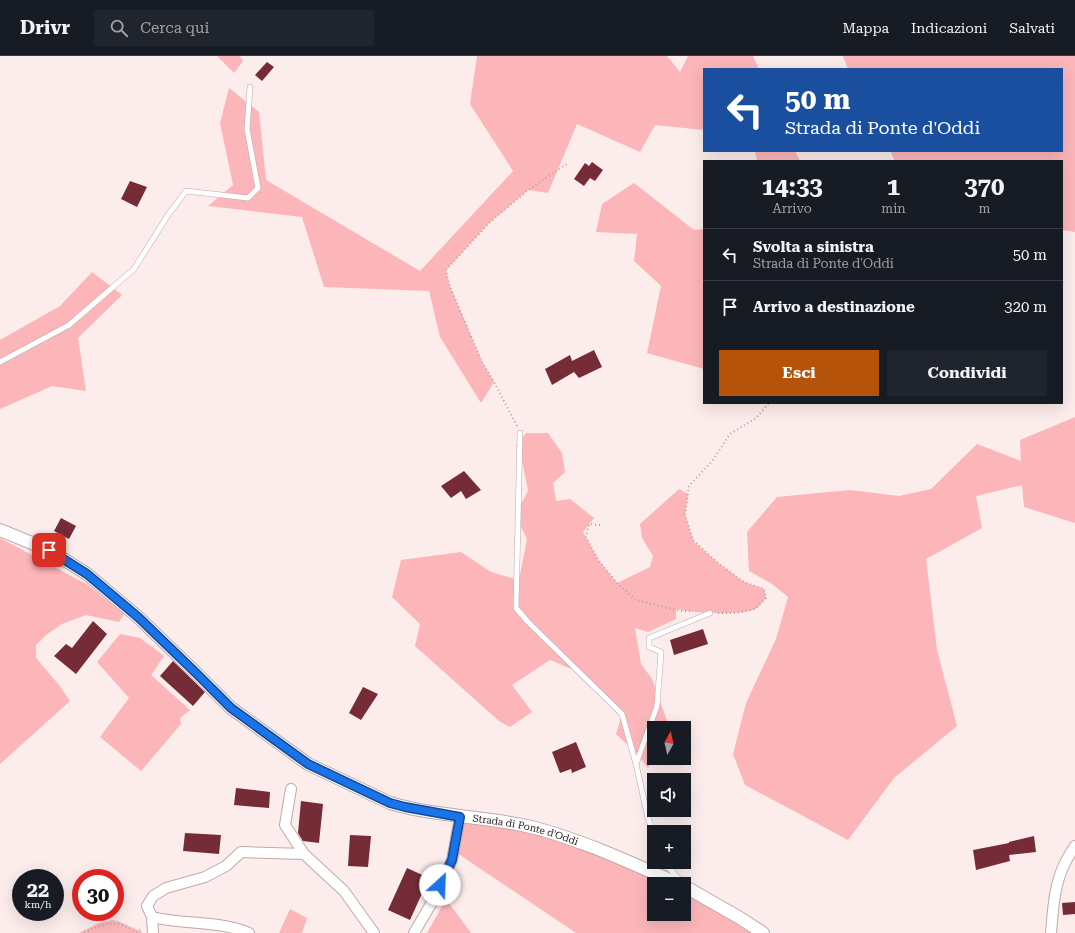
<!DOCTYPE html>
<html lang="it">
<head>
<meta charset="utf-8">
<style>
	body { margin:0; font-family:"Roboto Serif",serif; background:#20242c; color:#f1f3f6; height:100vh; display:flex; flex-direction:column; font-size:15px; white-space:nowrap }
	* { box-sizing:border-box; margin:0 }
	p { font-size:13px; color:#9ea1a6 }
	.icon { flex:none; width:22px; height:22px; fill:none; stroke:currentColor; stroke-width:2; stroke-linecap:round; stroke-linejoin:round }
	.map { position:relative; flex:1; overflow:hidden }
	.sheet { position:absolute; left:703px; top:104px; width:360px; height:244px; display:flex; flex-direction:column; background:#171b24; border-radius:0px; box-shadow:0 4px 16px #0002 }
	.sheet>* { flex:none }
	.banner { position:absolute; left:703px; top:12px; width:360px; height:84px; border-radius:0px; box-shadow:0 4px 16px #0002; background:#1a4fa0; color:#fff; overflow:hidden }
	.needle { width:26px; rotate:8deg }
	.controls { position:absolute; left:647px; top:665px; display:grid; gap:8px }
	.controls a { display:grid; place-items:center; width:44px; height:44px; border-radius:0px; background:#171b24; box-shadow:0 4px 16px #0002; font-size:20px }
	.speed { position:absolute; left:12px; top:813px; display:flex; gap:8px; font-size:20px; font-weight:700; text-align:center }
	.speed>* { display:grid; place-content:center; width:52px; height:52px; border-radius:50%; background:#171b24; box-shadow:0 4px 16px #0002; line-height:1 }
	.speed small { font-size:10px; font-weight:400 }
	.speed .limit { border:6px solid #d22; background:#fff; color:#111 }
	.pin { position:absolute; display:grid; place-items:center; width:34px; height:34px; color:#fff; margin:-17px; border-radius:8px; box-shadow:0 2px 6px #0006 }
	.me { position:absolute; width:44px; margin:-22px; rotate:25deg; stroke-linejoin:round; filter:drop-shadow(0 0 3px #0008) }
	.turn { display:flex; align-items:center; gap:14px; height:84px; padding:0 16px; font-size:18px }
	.turn .icon { width:52px; height:52px; stroke-width:2.5 }
	.turn b { display:block; font-size:28px; line-height:34px }
	.eta { display:flex; justify-content:space-evenly; align-items:center; height:68px; text-align:center }
	.eta b { font-size:24px; font-weight:700; line-height:28px }
	.primary-button { display:flex; gap:8px; margin-top:auto; padding:8px 16px }
	.primary-button a { flex:1; height:46px; border-radius:0px; background:#b45309; color:#fff; font-size:16px; font-weight:700; line-height:46px; text-align:center }
	.primary-button a+a { background:#20242c; color:#f1f3f6 }
	ul { padding:0; list-style:none }
	li { display:flex; align-items:center; gap:12px; height:52px; padding:0 16px; border-top:1px solid #363941 }
	li div { flex:1 }
	li b { display:block; font-size:15px }
	li em { font-style:normal }
	header { display:flex; align-items:center; gap:24px; box-sizing:border-box; height:56px; padding:0 20px; background:#171b24; border-bottom:1px solid #363941 }
	header strong { font-size:19px }
	nav { display:flex; gap:22px; margin-inline-start:auto; font-size:14px }
	.search { width:280px; height:36px; background:#20242c; display:flex; align-items:center; gap:10px; box-sizing:border-box; padding:0 14px; border-radius:0px; color:#9ea1a6; font-size:15px }
	.map>svg:first-child { display:block }
	.green { fill:#fcb6ba }
	.building { fill:#752c36 }
	.lines { fill:none; stroke-linecap:round; stroke-linejoin:round }
	.service-casing { stroke:#beaaab; stroke-width:6 }
	.minor-casing { stroke:#beaaab; stroke-width:12 }
	.tertiary-casing { stroke:#beaaab; stroke-width:14 }
	.path { stroke:#afa2a2; stroke-width:2; stroke-dasharray:1 3; stroke-linecap:butt }
	.service { stroke:#fff; stroke-width:5 }
	.minor { stroke:#fff; stroke-width:10 }
	.tertiary { stroke:#fff; stroke-width:12 }
	.route-casing { stroke:#114b97; stroke-width:10 }
	.route { stroke:#1a73e8; stroke-width:7 }
	.labels { text-anchor:middle; dominant-baseline:central; stroke-width:4; stroke-linejoin:round; paint-order:stroke }
	.street-label { font-size:10px; fill:#201919; stroke:#fff }
</style>
</head>
<body>
<header>
<strong>Drivr</strong>
<div class="search"><svg class="icon" aria-label="search" viewBox="0 0 24 24"><circle cx="10" cy="10" r="6"/><path d="M15 15l6 6"/></svg>Cerca qui</div>
<nav><a>Mappa</a><a>Indicazioni</a><a>Salvati</a></nav>
</header>
<div class="map">
<svg width="1075" height="877" viewBox="0 0 1075 877">
	<rect width="100%" height="100%" fill="#fdecec"/>
	<path class="green" d="M217,0H240L243,5L234,17Z
		M477,0H667L680,16L688,0H753L759,13H704V74L655,69L640,96L577,68L548,137L528,134L489,167L446,214L449,228L482,306L494,326L481,347L440,281L429,235L324,231L302,161L208,150L233,129L220,67L229,32L259,56L266,124L420,215L513,115L470,48Z
		M843,0H1075V176L1062,174V105H895L890,95H1062V13H848Z
		M755,95H795L800,105H757Z
		M634,127L694,174L704,173V313L647,297L661,230L634,205L637,178L596,176L602,148Z
		M92,216L122,239L78,282L86,335L52,330L0,353V284L60,250Z
		M1075,361V467L1024,451L1022,429L976,440L982,472L926,503L937,594L957,670L894,722L848,784L745,729L733,698L746,647L776,583L788,541L772,528L749,515L747,476L777,441L850,434L899,440L931,433L977,388L1021,405L1020,384Z
		M526,377H548L562,397L565,416L553,427L556,445L570,443L594,462L583,476L599,505L617,527L650,511L653,500L642,482L640,468L679,433L688,438L685,459L694,486L718,507L744,526L764,533L766,542C763,545 759,551 755,553C740,560 692,557 676,553V563L648,576L635,572L641,608L652,623L667,665L664,672H654V698L648,712L636,697L616,678L622,658L581,617L550,604L512,629L532,656L510,671L499,665L415,590L420,568L392,541L401,504L461,496L491,516L519,524L527,483L515,459L528,435L521,399L516,389Z
		M0,482L88,529L124,558L119,566L86,559L62,568L46,579L36,589V602L59,629L70,645L0,708Z
		M120,578L140,582L164,600L151,619L190,654L180,662L181,668L141,715L100,681L129,642L97,606Z
		M460,761L522,769L679,828H654V858H684V830L763,877H576L454,795Z
		M446,843L471,877H427Z
		M290,853L307,862L302,877H279Z
		M112,864L118,865L142,876V877H79L99,867Z"/>
	<path class="building" d="M267,6L274,11L262,25L255,19Z
		M592,106L603,114L595,125L590,122L584,130L574,123L585,107L589,110Z
		M130,125L147,131L137,151L121,143Z
		M594,294L602,311L579,322L574,316L552,329L545,313L570,299L572,305Z
		M464,415L481,434L466,443L461,435L451,442L441,430Z
		M61,462L76,470L69,483L54,475Z
		M93,565L107,578L76,618L54,600L66,588L72,592Z
		M703,573L708,588L674,599L670,584Z
		M173,605L205,636L193,650L160,620Z
		M363,631L378,638L361,664L349,657Z
		M576,686L586,711L572,717L571,713L560,717L552,696Z
		M236,732L270,736L269,752L234,749Z
		M301,745L323,748L319,787L303,785L298,777Z
		M185,777L221,779L219,798L183,795Z
		M350,779L371,780L368,811L348,810Z
		M1034,780L1036,796L1009,799L1010,805L976,814L973,794L1009,787V786Z
		M407,812L429,822L410,864L388,854Z
		M1075,846V858L1063,859L1062,847Z"/>
	<g class="lines">
		<g class="service-casing">
			<path id="service" d="M0,306L69,269L134,213L168,159L186,135L248,142L258,132L247,73L250,31
				M520,377L516,552L528,566L622,658L636,708L648,762L654,777
				M636,708L657,650L661,596L649,591V582L710,557
				M665,806L667,810L681,825"/>
		</g>
		<g class="minor-casing">
			<path id="minor" d="M291,733L285,769L304,798L344,835L374,877
				M152,861C184,869 218,864 249,877
				M153,877L152,861L147,850L153,840L166,832L205,821L226,810L241,796L304,798
				M414,877L435,841L452,804L460,761
				M1051,877C1053,854 1054,830 1064,809C1067,802 1071,796 1075,790"/>
		</g>
		<g class="tertiary-casing">
			<g id="tertiary">
				<path id="s1" d="M0,474L49,494L87,518L138,561L196,617L231,652L308,708L390,747C434,760 478,760 522,769C549,774 573,784 598,793C625,804 652,816 679,828"/>
				<path d="M684,830L740,862L763,877"/>
			</g>
		</g>
		<path class="path" d="M517,370L494,326L482,306L449,228L446,214L489,167L528,134L567,108
			M600,469L589,468L586,481L599,505L617,527L636,544L681,555H693
			M718,557H737L755,553L766,542L764,533L744,526L718,507L693,484L685,459L689,430L713,404L730,378L756,362L769,347
			M136,876L143,872
			M84,877C105,867 117,862 136,877"/>
		<use href="#service" class="service"/>
		<use href="#minor" class="minor"/>
		<use href="#tertiary" class="tertiary"/>
	</g>
	<g class="lines">
		<g class="route-casing">
			<path id="route" d="M49,494L87,518L138,561L196,617L231,652L308,708L390,747L405,751L460,761L452,804L440,829"/>
		</g>
		<use href="#route" class="route"/>
	</g>
	<g class="labels">
		<g class="street-label">
			<text stroke="none"><textPath href="#s1" startOffset="619">Strada di Ponte d'Oddi</textPath></text>
		</g>
	</g>
</svg>
<div class="controls">
<a><svg class="needle" viewBox="-14 -14 28 28"><path d="M0-13l5 13h-10z" fill="#e53935"/><path d="M0 13l5-13h-10z" fill="#9ea1a6"/></svg></a>
<a><svg class="icon" aria-label="sound" viewBox="0 0 24 24"><path d="M4 9h4l5-4v14l-5-4H4zM17 9q2 3 0 6"/></svg></a>
<a>+</a>
<a>−</a>
</div>
<div class="speed"><div>22<small>km/h</small></div><div class="limit">30</div></div>
<div class="pin" style="left:49px;top:494px;background:#d93025"><svg class="icon" aria-label="arrive" viewBox="0 0 24 24"><path d="M6 21V4h12l-3 4 3 4H6"/></svg></div>
<svg class="me" style="left:440px;top:829px" viewBox="-20 -20 40 40"><circle r="19" fill="#fff"/><path d="M0-13L10 11 0 6-10 11z" fill="#1a73e8"/></svg>
<div class="banner">
<div class="turn"><svg class="icon" aria-label="left" viewBox="0 0 24 24"><path d="M17 20v-9H6M10 6l-5 5 5 5"/></svg><div><b>50 m</b>Strada di Ponte d'Oddi</div></div>
</div>
<section class="sheet">
<div class="eta">
<div><b>14:33</b><p>Arrivo</p></div>
<div><b>1</b><p>min</p></div>
<div><b>370</b><p>m</p></div>
</div>
<ul>
<li><svg class="icon" aria-label="left" viewBox="0 0 24 24"><path d="M17 20v-9H6M10 6l-5 5 5 5"/></svg><div><b>Svolta a sinistra</b><p>Strada di Ponte d'Oddi</p></div><em>50 m</em></li>
<li><svg class="icon" aria-label="arrive" viewBox="0 0 24 24"><path d="M6 21V4h12l-3 4 3 4H6"/></svg><div><b>Arrivo a destinazione</b></div><em>320 m</em></li>
</ul>
<div class="primary-button"><a>Esci</a><a>Condividi</a></div>
</section>
</div>
</body>
</html>
